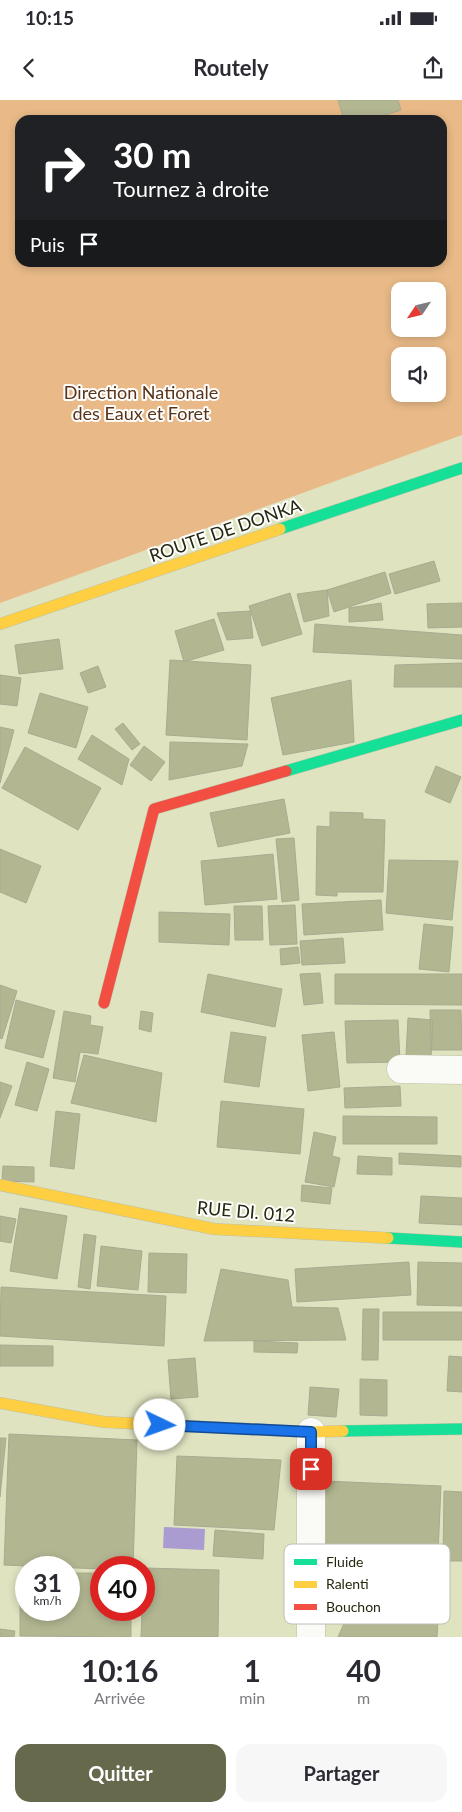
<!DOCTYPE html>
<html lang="fr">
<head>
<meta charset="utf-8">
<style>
	body { margin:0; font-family:Lato,sans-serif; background:#f7f7f7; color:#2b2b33; height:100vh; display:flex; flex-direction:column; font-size:19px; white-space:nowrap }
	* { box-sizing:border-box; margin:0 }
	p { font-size:16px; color:#7c7c81 }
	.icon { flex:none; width:28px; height:28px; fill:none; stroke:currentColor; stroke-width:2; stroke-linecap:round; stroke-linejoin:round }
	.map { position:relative; height:1537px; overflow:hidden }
	.sheet { display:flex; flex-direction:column; background:#fff; flex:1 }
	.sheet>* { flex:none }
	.banner { position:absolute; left:15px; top:15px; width:432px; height:152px; border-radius:15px; box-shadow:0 2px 8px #0003; background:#202124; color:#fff; overflow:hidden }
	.needle { width:32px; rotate:235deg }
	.controls { position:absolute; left:391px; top:182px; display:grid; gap:10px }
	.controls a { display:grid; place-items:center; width:55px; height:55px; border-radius:10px; background:#fff; box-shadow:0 2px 8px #0003; font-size:25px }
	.speed { position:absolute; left:15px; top:1456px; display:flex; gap:10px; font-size:25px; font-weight:700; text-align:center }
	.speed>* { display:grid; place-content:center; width:65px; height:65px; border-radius:50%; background:#fff; box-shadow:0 2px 8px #0003; line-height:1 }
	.speed small { font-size:12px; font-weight:400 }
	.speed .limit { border:8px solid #d22; background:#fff; color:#111 }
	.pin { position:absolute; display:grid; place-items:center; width:42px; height:42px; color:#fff; margin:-21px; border-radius:10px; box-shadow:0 2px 8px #0006 }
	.me { position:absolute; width:55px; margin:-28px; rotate:93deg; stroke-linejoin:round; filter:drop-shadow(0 0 4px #0008) }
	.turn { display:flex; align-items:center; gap:18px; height:105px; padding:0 15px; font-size:22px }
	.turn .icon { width:65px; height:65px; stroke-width:2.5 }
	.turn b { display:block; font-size:35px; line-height:42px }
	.then { display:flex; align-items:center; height:48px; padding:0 15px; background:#0003; gap:10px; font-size:19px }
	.eta { display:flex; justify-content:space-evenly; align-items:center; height:85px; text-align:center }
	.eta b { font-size:30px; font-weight:700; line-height:35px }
	.cta { display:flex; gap:10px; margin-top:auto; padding:10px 15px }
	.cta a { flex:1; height:58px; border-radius:15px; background:#66694c; color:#fff; font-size:20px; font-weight:700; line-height:58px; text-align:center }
	.cta a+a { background:#f7f7f7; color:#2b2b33 }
	.status { display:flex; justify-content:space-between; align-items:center; height:35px; padding:0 25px; background:#fff; direction:ltr }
	.status svg { height:14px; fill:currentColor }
	header { display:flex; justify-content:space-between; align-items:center; height:65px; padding:0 15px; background:#fff; font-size:22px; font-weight:700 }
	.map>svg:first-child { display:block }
	.forest { fill:#e9ba88; fill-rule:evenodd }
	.water { fill:#aa9cd1 }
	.building { fill:#b2b691; stroke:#a8ab90 }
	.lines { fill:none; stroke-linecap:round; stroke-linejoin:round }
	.street-casing { stroke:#bdc1a5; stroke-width:29 }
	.fast-casing { stroke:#bdc1a5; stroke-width:12 }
	.slow-casing { stroke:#bdc1a5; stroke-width:12 }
	.jam-casing { stroke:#bdc1a5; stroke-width:12 }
	.street { stroke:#fafbf6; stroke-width:28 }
	.fast { stroke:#16e098; stroke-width:11 }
	.slow { stroke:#ffcf43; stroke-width:11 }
	.jam { stroke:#f24e42; stroke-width:11 }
	.route-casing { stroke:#114b97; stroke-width:12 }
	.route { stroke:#1a73e8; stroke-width:9 }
	.labels { text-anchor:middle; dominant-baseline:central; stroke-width:4; stroke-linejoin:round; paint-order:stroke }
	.park-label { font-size:18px; fill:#59341b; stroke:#fff }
	.street-label { font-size:18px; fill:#25270e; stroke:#fff }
	.key { fill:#fff; stroke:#bebeb7; stroke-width:1 }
	.key-label { font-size:14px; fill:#25270e }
</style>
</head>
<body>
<div class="status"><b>10:15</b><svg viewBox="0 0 49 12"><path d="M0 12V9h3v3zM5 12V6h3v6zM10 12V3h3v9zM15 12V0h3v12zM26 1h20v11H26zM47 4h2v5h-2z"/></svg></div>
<header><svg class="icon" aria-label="back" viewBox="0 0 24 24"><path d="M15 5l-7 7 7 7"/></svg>Routely<svg class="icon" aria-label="share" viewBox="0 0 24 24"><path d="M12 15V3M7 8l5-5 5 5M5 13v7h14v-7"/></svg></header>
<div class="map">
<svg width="462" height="1537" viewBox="0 0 462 1537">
	<rect width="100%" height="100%" fill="#dfe3c0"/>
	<path class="forest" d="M0,0H462V335L0,503ZM20,20H442V162H20ZM400,191H438V229H400ZM400,256H438V294H400Z"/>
	<path class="water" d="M164,1427L205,1429L204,1450L163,1448Z"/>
	<path class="building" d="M338,0H398L401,10L370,20H344Z
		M434,461L440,481L395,494L389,474Z
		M385,472L391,493L334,512L327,490Z
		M327,490L329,516L304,522L297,494Z
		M290,493L302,534L262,546L249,506Z
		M381,503L383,520L349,522V508Z
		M462,503V527L428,528L427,504Z
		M250,511L253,538L227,540L217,513Z
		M214,519L224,550L184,562L175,531Z
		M315,524L462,535V559L313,552Z
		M59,539L63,569L19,574L15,545Z
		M170,560L251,565L247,640L166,635Z
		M462,563V587H394L395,565Z
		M98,566L106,587L88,593L80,573Z
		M0,575L21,578L17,606L0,604Z
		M351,580L354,642L283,655L271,598Z
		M40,593L88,607L76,648L28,633Z
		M123,623L140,644L132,650L115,629Z
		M0,627L14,630L0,683Z
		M92,635L129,659L122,685L78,659Z
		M170,642L248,644L242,666L169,680Z
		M144,646L165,662L151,681L130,665Z
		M25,647L101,688L78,730L2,688Z
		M436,666L461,677L450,703L425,692Z
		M284,699L290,733L218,747L210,713Z
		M330,712L363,713V719L385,720L383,792H337V796L316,795L317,726L330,727Z
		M294,738L299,800L282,802L276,739Z
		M0,749L41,766L26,803L0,792Z
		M273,754L277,799L205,805L201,761Z
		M389,760L458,761L452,820L386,813Z
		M381,800L383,830L304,835L302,804Z
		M295,805L297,844L270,845L268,806Z
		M234,806H262L263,840H235Z
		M159,812L230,814L229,845L159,842Z
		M424,824L453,827L449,872L419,869Z
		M343,838L345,863L302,865L300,841Z
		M298,847L300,863L281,865L280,849Z
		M320,873L323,903L304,905L300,874Z
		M208,874L282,889L275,927L201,912Z
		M335,874H462V905L335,904Z
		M0,885L17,891L2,939L0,938Z
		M16,900L55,911L43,958L5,948Z
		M430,910H461L462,950H431Z
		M64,911L91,916L90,925L103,927L98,954L80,952L75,982L53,978Z
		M141,911L153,913L151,932L139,929Z
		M408,918L433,920L431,957L406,955Z
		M398,920L400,962L347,963L345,921Z
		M231,932L266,937L259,987L224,982Z
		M334,932L340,987L308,991L302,935Z
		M84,955L162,973L156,1022L71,1003Z
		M27,962L49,969L37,1011L15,1005Z
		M0,982L12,986L0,1018Z
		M400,986L401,1006L345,1008L344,988Z
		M221,1001L304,1009L300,1054L217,1047Z
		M56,1011L80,1014L74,1069L50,1066Z
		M343,1016L437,1017V1044H343Z
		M314,1032L336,1037L332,1056L340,1058L334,1087L305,1082Z
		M399,1053L461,1056V1067L399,1064Z
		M358,1056L392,1058V1075L357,1074Z
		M3,1066L34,1067V1082L2,1081Z
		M302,1085L332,1088L330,1104L301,1101Z
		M421,1096L462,1098V1125L419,1123Z
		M20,1108L67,1116L57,1179L10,1171Z
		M0,1116L16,1119L11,1143L0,1141Z
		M84,1134L96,1136L90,1189L78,1187Z
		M101,1146L142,1151L138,1190L97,1186Z
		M149,1153L187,1154L186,1193L148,1192Z
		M409,1162L411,1195L297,1202L295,1169Z
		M418,1162L462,1163V1206L417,1205Z
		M221,1169L288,1180L292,1207L338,1208L346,1240L204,1241Z
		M1,1187L166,1196L164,1246L0,1236Z
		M363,1209H379L378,1260H362Z
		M383,1212H462V1240H383Z
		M254,1241L298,1243L297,1253L254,1252Z
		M0,1245L53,1246V1266H0Z
		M449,1256L462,1257V1292L447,1291Z
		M195,1258L198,1297L171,1299L168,1260Z
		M360,1279L387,1280V1316L360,1315Z
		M310,1287L339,1289L336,1317L308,1315Z
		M9,1334L137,1340L133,1468H101V1469L4,1465Z
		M0,1338H6L0,1397Z
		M177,1356L281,1360L274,1430L174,1425Z
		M324,1381L441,1386L438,1454L399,1451L394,1495H318Z
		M444,1391L462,1392V1461H443Z
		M215,1430L264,1434L263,1459L213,1456Z
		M144,1468L219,1470L218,1537H141L142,1510H144Z
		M20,1472H26V1510H69V1473H101V1510H131V1537L20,1536Z
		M439,1505L437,1537H338L350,1510Z
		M0,1529L15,1531L14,1537H0Z"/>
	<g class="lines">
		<g class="street-casing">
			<path id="street" d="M401,969L462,970
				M311,1537V1332"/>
		</g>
		<g class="fast-casing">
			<path id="fast" d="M280,429L462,368
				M286,671L462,620
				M388,1138L462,1142
				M343,1331L462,1329"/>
		</g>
		<g class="slow-casing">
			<path id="slow" d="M0,524L280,429
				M0,1085L214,1129L388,1138
				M0,1303L104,1322L311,1332L343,1331"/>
		</g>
		<g class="jam-casing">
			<path id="jam" d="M104,903L154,709L286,671"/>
		</g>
		<use href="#street" class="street"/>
		<use href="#fast" class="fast"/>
		<use href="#slow" class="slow"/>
		<use href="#jam" class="jam"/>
	</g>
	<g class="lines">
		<g class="route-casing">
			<path id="route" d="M160,1325L311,1332V1369"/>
		</g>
		<use href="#route" class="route"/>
	</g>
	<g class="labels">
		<g class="park-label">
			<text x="141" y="292">Direction Nationale<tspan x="141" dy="21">des Eaux et Foret</tspan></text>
		</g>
		<g class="street-label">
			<text transform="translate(225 430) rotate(-19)">ROUTE DE DONKA</text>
			<text transform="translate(246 1111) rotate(5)">RUE DI. 012</text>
		</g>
	</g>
	<rect x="284" y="1444" width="166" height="80" rx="8" class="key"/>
	<rect x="294" y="1459" width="23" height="6" fill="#16e098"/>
	<rect x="294" y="1481" width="23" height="7" fill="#ffcf43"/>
	<rect x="294" y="1504" width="23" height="6" fill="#f24e42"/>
	<g class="key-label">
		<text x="326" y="1467">Fluide</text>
		<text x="326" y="1489">Ralenti</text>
		<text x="326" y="1512">Bouchon</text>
	</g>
</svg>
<div class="controls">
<a><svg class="needle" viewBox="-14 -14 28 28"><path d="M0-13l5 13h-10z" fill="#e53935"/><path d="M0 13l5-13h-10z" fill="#7c7c81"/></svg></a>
<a><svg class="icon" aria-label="sound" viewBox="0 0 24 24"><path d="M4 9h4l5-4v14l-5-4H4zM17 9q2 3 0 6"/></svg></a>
</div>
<div class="speed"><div>31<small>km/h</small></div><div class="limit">40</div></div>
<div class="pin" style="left:311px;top:1369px;background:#d93025"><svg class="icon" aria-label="arrive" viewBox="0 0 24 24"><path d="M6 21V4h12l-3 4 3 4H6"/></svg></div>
<svg class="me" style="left:160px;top:1325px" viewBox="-20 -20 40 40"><circle r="19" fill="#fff"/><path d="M0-13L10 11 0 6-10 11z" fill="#1a73e8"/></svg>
<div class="banner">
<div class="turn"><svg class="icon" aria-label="right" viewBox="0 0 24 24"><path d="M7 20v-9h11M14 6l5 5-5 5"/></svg><div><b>30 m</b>Tournez à droite</div></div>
<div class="then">Puis<svg class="icon" aria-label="arrive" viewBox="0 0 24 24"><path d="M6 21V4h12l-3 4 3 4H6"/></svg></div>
</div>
</div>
<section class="sheet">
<div class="eta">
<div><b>10:16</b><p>Arrivée</p></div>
<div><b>1</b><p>min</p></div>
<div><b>40</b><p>m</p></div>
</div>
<div class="cta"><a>Quitter</a><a>Partager</a></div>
</section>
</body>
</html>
